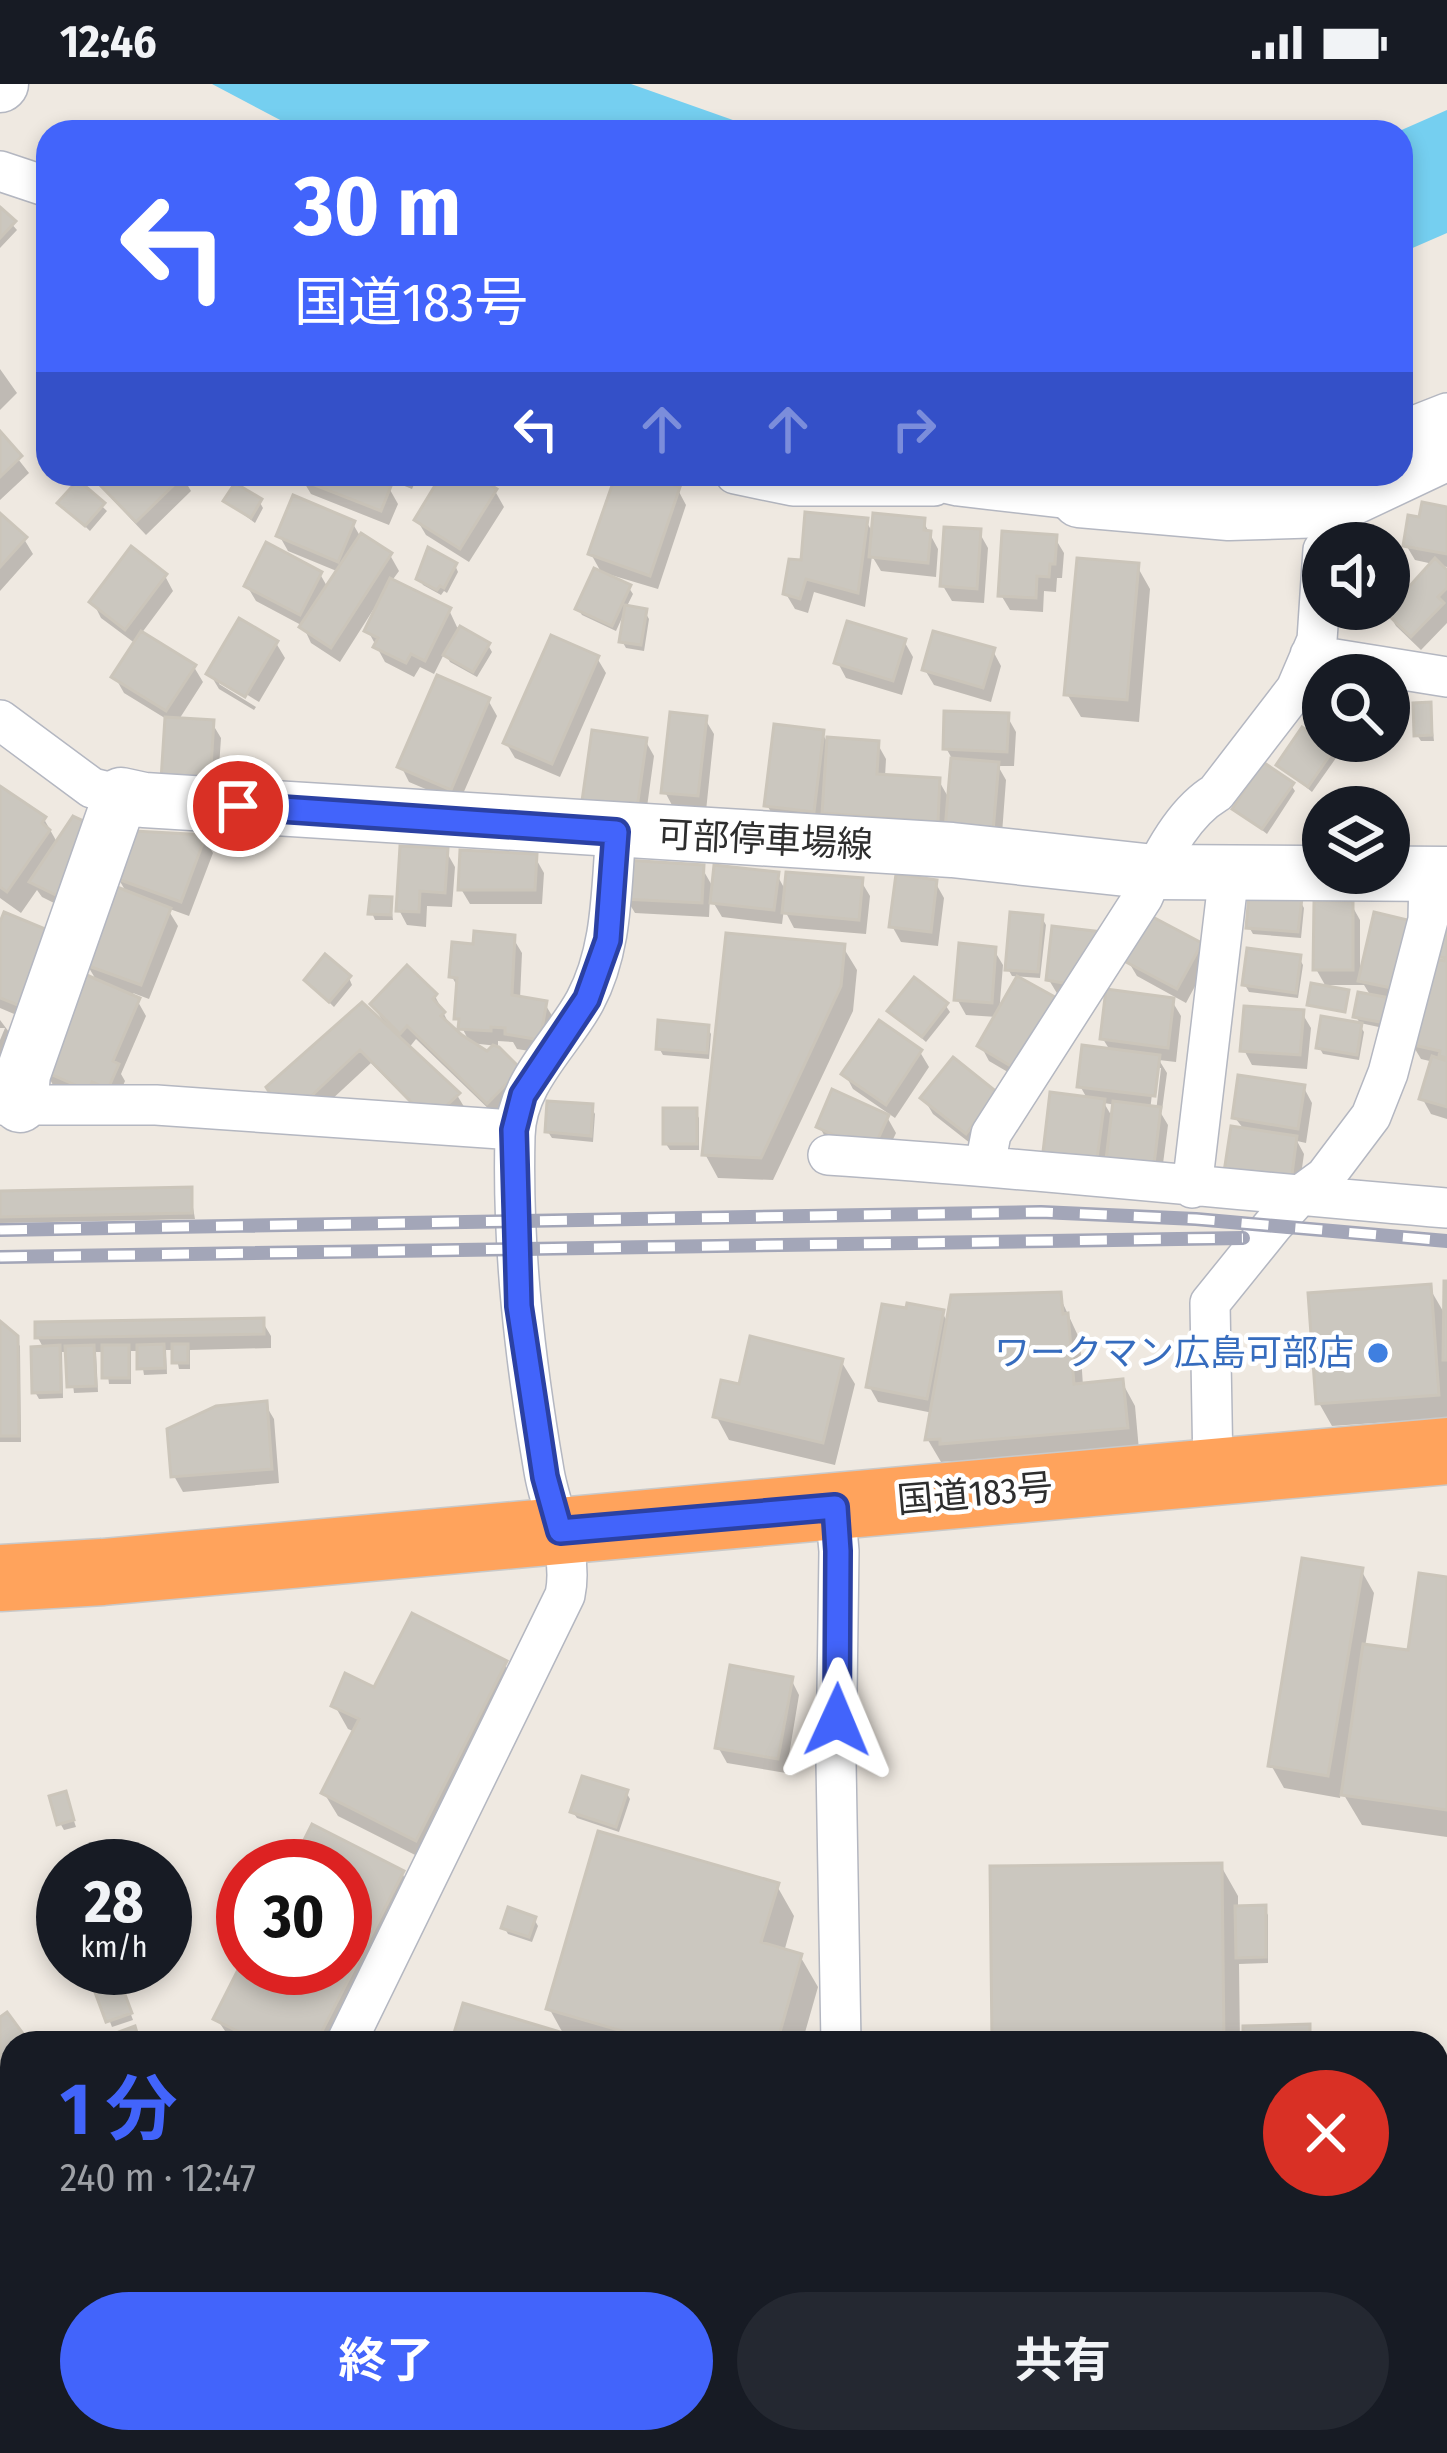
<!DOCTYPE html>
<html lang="ja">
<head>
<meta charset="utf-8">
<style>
	body { margin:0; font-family:"Fira Sans Condensed","Noto Sans JP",sans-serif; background:#242831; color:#f1f3f6; height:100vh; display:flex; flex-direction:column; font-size:45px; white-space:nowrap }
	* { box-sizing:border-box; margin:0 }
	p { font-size:39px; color:#9ea1a6 }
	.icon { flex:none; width:66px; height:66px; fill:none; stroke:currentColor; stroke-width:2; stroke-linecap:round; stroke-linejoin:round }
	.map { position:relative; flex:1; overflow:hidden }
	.panel { position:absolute; left:0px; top:1947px; width:1449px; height:423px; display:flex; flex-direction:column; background:#171b24; border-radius:36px 36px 0 0; box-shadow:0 6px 18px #0003 }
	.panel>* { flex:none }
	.top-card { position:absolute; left:36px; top:36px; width:1377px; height:366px; border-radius:36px; box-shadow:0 6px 18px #0003; background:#4264fb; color:#fff; overflow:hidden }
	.controls { position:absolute; left:1302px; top:438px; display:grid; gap:24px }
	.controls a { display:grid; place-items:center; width:108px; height:108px; border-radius:50%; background:#171b24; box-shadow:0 6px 18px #0003; font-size:60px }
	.speed { position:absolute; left:36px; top:1755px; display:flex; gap:24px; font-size:60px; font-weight:700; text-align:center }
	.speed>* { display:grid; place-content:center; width:156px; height:156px; border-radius:50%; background:#171b24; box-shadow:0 6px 18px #0003; line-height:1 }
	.speed small { font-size:30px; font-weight:400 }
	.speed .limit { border:18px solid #d22; background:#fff; color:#111 }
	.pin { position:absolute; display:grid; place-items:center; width:102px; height:102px; color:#fff; margin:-51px; border:6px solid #fff; border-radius:50%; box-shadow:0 3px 12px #0007 }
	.me { position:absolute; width:132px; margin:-66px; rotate:1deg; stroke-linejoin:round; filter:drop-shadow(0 0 9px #0008) }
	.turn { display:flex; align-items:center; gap:42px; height:252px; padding:0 60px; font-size:54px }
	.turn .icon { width:156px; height:156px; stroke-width:2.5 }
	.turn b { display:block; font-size:84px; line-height:102px }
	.lanes { display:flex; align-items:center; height:114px; padding:0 60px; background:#0003; justify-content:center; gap:60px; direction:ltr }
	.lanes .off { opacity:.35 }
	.round { display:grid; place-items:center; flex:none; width:126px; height:126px; border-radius:63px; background:#242831 }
	.head { display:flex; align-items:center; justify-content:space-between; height:204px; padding:0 60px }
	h1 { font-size:72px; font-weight:700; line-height:90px; color:#4264fb }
	.cta { display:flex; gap:24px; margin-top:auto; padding:24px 60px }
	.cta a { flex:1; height:138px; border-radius:72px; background:#4264fb; color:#fff; font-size:48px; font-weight:700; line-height:138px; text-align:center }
	.cta a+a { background:#242831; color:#f1f3f6 }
	.status { display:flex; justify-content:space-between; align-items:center; height:84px; padding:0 60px; background:#171b24; direction:ltr }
	.status svg { height:33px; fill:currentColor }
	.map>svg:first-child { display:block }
	.water { fill:#75cff0 }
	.shadow { fill:#0003; fill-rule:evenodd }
	.building { fill:#cbc7bf; stroke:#cbc5ba; stroke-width:3 }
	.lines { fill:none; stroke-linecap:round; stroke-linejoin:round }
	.street-casing { stroke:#b4b7c1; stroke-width:42 }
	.secondary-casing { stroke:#b4b7c1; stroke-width:57 }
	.highway-casing { stroke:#c9c9c9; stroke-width:69 }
	.street { stroke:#fff; stroke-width:39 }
	.secondary { stroke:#fff; stroke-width:54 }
	.highway { stroke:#ffa35c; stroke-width:66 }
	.rail-casing { stroke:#a3a6b8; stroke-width:14 }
	.rail { stroke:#fff; stroke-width:9; stroke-dasharray:27; stroke-linecap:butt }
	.route-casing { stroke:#2b41a3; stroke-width:30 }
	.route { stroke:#4264fb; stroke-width:21 }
	.shop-dot { fill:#3f7fe0; stroke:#fff; stroke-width:4.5 }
	.labels { text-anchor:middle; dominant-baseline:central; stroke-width:9; stroke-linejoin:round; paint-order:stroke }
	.street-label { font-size:36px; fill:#2e2e2e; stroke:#fff }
	.shop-label { font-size:36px; fill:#366cbe; stroke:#fff; text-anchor:end }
</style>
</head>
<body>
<div class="status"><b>12:46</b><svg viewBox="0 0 49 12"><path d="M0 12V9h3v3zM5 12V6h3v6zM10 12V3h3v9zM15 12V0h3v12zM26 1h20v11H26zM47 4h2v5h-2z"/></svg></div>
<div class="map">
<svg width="1447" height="2369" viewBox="0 0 1447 2369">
	<rect width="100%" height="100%" fill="#efe9e1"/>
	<path class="water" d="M212,0H631L767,48H303Z
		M1447,26V149L1401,169V48H1397Z"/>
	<path class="shadow" d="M0,127L17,146L0,164Z
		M0,285L17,309L0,326Z
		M0,352L29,389L0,416Z
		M63,390H97L83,404L107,427L90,447L61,419L76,403Z
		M114,390H181L191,407L146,451L112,415L103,400Z
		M304,390H353L389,404L398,420L389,441L311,410L302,395Z
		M375,390H419L412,405Z
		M446,390H468L495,407L504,423L469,478L426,451L417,436Z
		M619,390H631L678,406L686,421L658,505L601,488L591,470Z
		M259,417L263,424L255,439L227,418Z
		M1447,426V483L1437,481L1447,490V539L1421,566L1396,542L1387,527L1433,480L1415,476L1406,461L1421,437Z
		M0,433L24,455L33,470L0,507Z
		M866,437L874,451L923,437L938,465L936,493L881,487L872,472L865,523L814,508L808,529L795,525L786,510L803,479Z
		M353,440L360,452L390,471L399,487L391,498L449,526L457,543L488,561L492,568L477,593L450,578L445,568L434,590L420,583L414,593L385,578L368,547L377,528L373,526L340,578L311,559L303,542L256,517L247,502L320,490L328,504L339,488L288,467L279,451Z
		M979,448L988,464L984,519L952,517L943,502Z
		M1055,454L1064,469L1062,494H1057L1056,508L1044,507L1043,528L1010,526L1001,511Z
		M1389,471L1399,480L1394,502L1389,501Z
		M455,481L458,488L447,509L444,507L441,511L423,501L419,494Z
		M1137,482L1150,505L1139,638L1081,633L1067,610Z
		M165,492L173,507L141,550L194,583L203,598L178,637L212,639L221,654L217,713L168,636L124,609L115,593L136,560L101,534L93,518Z
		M629,504L633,510L626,524L645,528L649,535L644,567L626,564L622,557L625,527L616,547L582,531L578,525Z
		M904,557L913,573L902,611L846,594L838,579Z
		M276,559L285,574L259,618L219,593V600L256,623L254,626L219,605L210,590Z
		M993,567L1001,582L991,618L934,601L925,586Z
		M597,574L606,589L560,693L515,674L506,659Z
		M488,616L497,632L459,719L409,698L401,682Z
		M1430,621L1434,657H1421L1417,651Z
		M1007,632L1016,648L1014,682H998L1006,696L1001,763L834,744L823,726L821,742L776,737L767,721L822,649L826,656L877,659L886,675L885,693L939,697L951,718L954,678L946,664Z
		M705,635L714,650L706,727L673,723L665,708Z
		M645,656L654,672L644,745L593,739Z
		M1332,668L1336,674L1312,708L1279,681Z
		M1291,701L1295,707L1267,750L1235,725Z
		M0,705L44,735L58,760L80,832L42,813L37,806L21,829L0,814Z
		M204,754L213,769L189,832L167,824L178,842L149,915L133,909L146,932L121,990L125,997L116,1018L97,1021L53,1001L45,986L98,899L86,879L128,811L118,794Z
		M446,767L455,783L452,823L427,822L426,843L407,841L399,826Z
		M535,773L544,789L542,820H470L461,805Z
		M702,784L714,805L777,791L787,809L861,797L870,812L866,850L794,844L784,825L782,840L722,833L710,813L709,833L635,829L626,814Z
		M935,798L944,814L938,862L901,858L892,842Z
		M390,815L393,836H375L372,829Z
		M1300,817L1304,824L1301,854L1253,850L1249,843Z
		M1351,820L1360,836V892L1410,840L1388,945L1360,939L1356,933L1372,914L1364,901H1325L1316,885Z
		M1447,828V1035L1431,1030L1422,1014L1434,978L1421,975L1412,960L1447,881L1442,872Z
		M1042,834L1046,841L1040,894L1012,892L1008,885Z
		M0,846L33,938L0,924Z
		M1101,851L1058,911L1049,896Z
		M513,854L522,869L520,915L545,920L554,935L548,970L517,965L513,958L498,957V962L470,959L457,934L459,905L452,893L476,863Z
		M1200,861L1209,876L1186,919L1137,892L1128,877Z
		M843,863L857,886L853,927L773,1096L718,1094L705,1070Z
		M994,866L1003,881L999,930L1053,915L1061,931L1023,997L989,977L981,962L997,933L966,931L957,915Z
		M1299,874L1303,881L1298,914L1249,908L1245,901Z
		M349,894L352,901L334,923L307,897Z
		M435,912L452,946L519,987L497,1033L416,955L408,965L457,1011L466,1026L430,1039L371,979L315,1031H287L386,942L373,921Z
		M1172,917L1181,932L1176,978L1159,976L1167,989L1162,1026H1159L1168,1041L1160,1103L1055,1082L1088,1016L1080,1002L1111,968L1103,955ZM1155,984H1161L1156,1028L1150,1027ZM1104,1019L1116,1021L1114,1036Z
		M946,922L950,928L926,958L891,927Z
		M1302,929L1311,944L1307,985L1252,981L1244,966Z
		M0,936L12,952L0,983V956L5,944H0Z
		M1360,942L1364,948L1359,976L1323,970L1319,963Z
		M707,943L711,950L709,975L663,971L659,964Z
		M920,968L929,983L895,1034L853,1005L845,990Z
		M1304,1004L1312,1019L1306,1059L1297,1057L1304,1070L1298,1112L1235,1034Z
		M996,1011L975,1063L933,1030L924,1015Z
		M591,1023L595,1030L593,1058L552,1054L548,1048Z
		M695,1027L699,1034V1066H670L666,1060Z
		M887,1033L896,1049L881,1081L828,1058L819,1042Z
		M190,1106L195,1135L0,1139V1108Z
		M1429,1203L1447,1234V1224V1334L1332,1342L1319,1319Z
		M1059,1211L1080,1256L1083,1302L1122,1298L1135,1322L1139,1366L957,1383L954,1377L941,1378L928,1356L933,1329L878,1318L869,1302L942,1228L949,1241Z
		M262,1237L271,1252V1264L190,1266V1285H179L175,1266H166L167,1290L144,1291L140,1267H131V1300H109L105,1268H96L98,1308L74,1309L69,1268H62L63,1314L39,1315L35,1308L44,1265L38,1254Z
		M0,1240L20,1262L21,1358H0Z
		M841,1277L855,1300L835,1381L729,1356L716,1332L741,1304Z
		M265,1320L274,1335L279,1399L183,1408L174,1392Z
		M1361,1486L1374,1509L1365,1563L1410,1570L1447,1496V1753L1362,1741L1341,1706L1340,1714L1284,1704L1271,1681Z
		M504,1580L518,1603L429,1778L338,1732L324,1709L355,1648L348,1645L335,1622L375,1607Z
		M791,1595L799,1611L786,1689L727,1679L718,1663Z
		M626,1708L630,1715L619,1748L577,1734L573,1728Z
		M65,1710L76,1743L64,1746L60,1739Z
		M313,1744L402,1789L415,1813L341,1959H233L217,1935L243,1883L345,1884V1782H294Z
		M1221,1782L1238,1812V1825L1264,1824L1268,1831V1879L1239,1880L1240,1959H995Z
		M777,1802L794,1832L784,1868L800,1872L818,1903L802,1959H454L565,1953L549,1924Z
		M534,1835L538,1842L532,1858L508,1850L504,1843Z
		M89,1884H114L133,1936L112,1943Z
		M0,1936L26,1959H12V2358H49L34,2369H0Z"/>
	<path class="building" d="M0,123L16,137L0,154Z
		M0,347L22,372L0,393Z
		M109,390H185L136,438L99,400Z
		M301,390H361L391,402L381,427L299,395Z
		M442,390H473L497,405L460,465L414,436Z
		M616,390H641L680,403L650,492L588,470Z
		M78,396L105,419L85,442L57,419Z
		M235,399L262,415L251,434L223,417Z
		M293,411L355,437L338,478L276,452Z
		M1422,418L1447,423V470L1403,462L1408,431L1419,433Z
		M805,428L868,434L858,509L806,495L800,515L783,510L789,475L801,476Z
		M0,429L27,453L0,483Z
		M873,429L925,434L924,446L931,447L928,479L869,473Z
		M944,443L981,445L977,505L940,502Z
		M1002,447L1057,451L1055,480H1050L1049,493L1037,492L1036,514L998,512Z
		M361,449L392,469L331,564L299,543Z
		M266,458L322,488L300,531L244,502Z
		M131,462L167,490L125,546L89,518Z
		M428,463L457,479L444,504L440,502L437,506L416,495Z
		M1389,468L1397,470L1391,497L1389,496Z
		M1077,474L1139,479L1127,616L1064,611Z
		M1435,474L1447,486V504L1438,513L1444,519L1411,553L1383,526L1389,525Z
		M594,484L631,501L612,542L575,525Z
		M390,494L451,524L425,577L411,570L406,579L373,563L378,554L364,547Z
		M625,521L647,525L641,561L619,558Z
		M239,534L278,557L245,613L206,590Z
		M847,537L906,555L893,597L834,579Z
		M460,542L490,559L473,588L443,571Z
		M141,547L196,581L166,627L111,593Z
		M933,547L995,564L983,604L922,586Z
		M551,551L599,572L552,680L503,659Z
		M437,591L490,614L451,706L397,683Z
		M1431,618L1432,651L1414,652L1413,619Z
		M944,627L1009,629L1007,668L943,665Z
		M670,628L707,632L698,712L661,709Z
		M165,633L214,636L210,699L161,696Z
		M774,640L824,646L814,728L764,722Z
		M1302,643L1334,665L1308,703L1276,681Z
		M592,646L647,654L636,731L581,724Z
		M827,653L879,657L877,690L940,694L938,738L822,729Z
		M951,674L999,678L993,748L945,745Z
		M1263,678L1294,699L1262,745L1232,725Z
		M0,702L46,733L42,739L50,746L7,808L0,803Z
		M73,732L103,746L72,819L29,798Z
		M134,747L206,751L181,818L115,794Z
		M400,762L448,764L445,809L420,807L419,828L396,827Z
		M460,766L537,770L535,806H458Z
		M625,776L704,781L702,819L623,815Z
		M714,781L779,788L774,826L710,819Z
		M786,788L863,794L859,836L782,829Z
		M896,790L937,796L931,848L889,843Z
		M112,801L171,824L141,901L83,880Z
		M1249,810L1302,814L1298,848L1246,844Z
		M370,812L392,813L391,831L368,830Z
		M1314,817H1353V886H1313Z
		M1444,825H1447V874L1439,873Z
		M4,828L55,849L25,924L0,914V838Z
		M1010,828L1043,831L1038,888L1005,886Z
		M1374,828L1412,837L1396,905L1358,897Z
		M1149,831L1202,859L1177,905L1124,877Z
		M1052,842L1103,848L1081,902L1046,896Z
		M474,847L515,851L512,911L547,917L540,956L505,950V944L491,943V947L458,945L459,935H454L457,894L449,893L452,858L473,860Z
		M726,849L845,860L841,902L761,1074L702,1071Z
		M959,859L996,863L992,919L954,916Z
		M1247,864L1301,871L1296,909L1242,901Z
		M325,870L351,892L329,918L304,896Z
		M1429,875L1447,877V974L1439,972L1440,967L1409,960Z
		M407,881L437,910L433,915L445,928L441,932L462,951L487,967L493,961L499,963L521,985L487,1020L407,942L400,950L370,920Z
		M82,889L140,914L113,977L119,980L108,1005L92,998L89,1007L41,986Z
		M1017,892L1055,913L1014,984L977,962Z
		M914,893L948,919L922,953L887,927Z
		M1311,899L1349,906L1345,928L1307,921Z
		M1106,905L1174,914L1168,964L1100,955Z
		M1358,908L1390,914L1385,939L1353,933Z
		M362,918L460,1009L443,1025H418L360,966L306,1017H275L266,1003Z
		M1244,922L1304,926L1300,971L1240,967Z
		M1321,932L1362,939L1357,971L1316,964Z
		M658,936L709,941L707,969L656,965Z
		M879,936L922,966L886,1021L841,990Z
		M1082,961L1160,971L1155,1012L1077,1003Z
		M1432,972L1447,977V1023L1419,1015Z
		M953,973L998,1009L966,1050L920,1014Z
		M1238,991L1305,1001L1298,1045L1232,1034Z
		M832,1005L889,1031L872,1068L816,1043Z
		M1050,1008L1105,1015L1097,1075L1043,1068Z
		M547,1017L593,1020L591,1052L545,1048Z
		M1113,1017L1161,1023L1153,1089L1105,1084Z
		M663,1024H697V1060H663Z
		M1231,1042L1297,1052L1291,1098L1224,1088Z
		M192,1103V1129L0,1133V1107Z
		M1444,1197H1447V1276H1443Z
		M1431,1200L1439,1311L1316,1320L1308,1209Z
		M1061,1208L1063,1230L1068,1229L1074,1300L1123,1295L1128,1344L940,1360V1355L925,1356L951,1211Z
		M907,1219L944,1226L927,1315L866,1303L882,1220L906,1224Z
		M264,1234V1250L35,1254V1238Z
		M0,1237L18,1252L19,1352H0Z
		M750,1252L843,1275L823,1359L713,1333L721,1296L739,1300Z
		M164,1260L165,1284L137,1285V1261Z
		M172,1260H188V1279H172Z
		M60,1261L61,1308L32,1309L31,1263Z
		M94,1261L96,1302L67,1303L65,1262Z
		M102,1261H129V1294H102Z
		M267,1317L272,1385L171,1393L167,1345L216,1322Z
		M1302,1474L1363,1484L1328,1692L1268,1682Z
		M1419,1489L1447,1493V1726L1341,1711L1363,1560L1408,1566Z
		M412,1529L507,1577L416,1757L321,1709L359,1635L331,1622L345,1589L374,1603Z
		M730,1581L793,1593L778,1675L715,1664Z
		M582,1692L628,1706L616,1743L570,1728Z
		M66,1707L74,1736L57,1741L49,1712Z
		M312,1740L404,1787L316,1959H261L213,1935L243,1876V1884H345V1782H291Z
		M598,1747L779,1799L761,1858L802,1870L777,1959H663L546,1925Z
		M1222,1779L1224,1959H992L990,1782Z
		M1266,1821V1873L1236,1874L1235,1822Z
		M508,1823L536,1833L529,1853L501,1844Z
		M86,1884H115L132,1929L106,1938Z
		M463,1919L597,1959H451Z
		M7,1928L30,1959H12V2343L0,2352V1933Z
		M1310,1940V1959H1243V1942Z
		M135,1942L140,1959H123L119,1948Z
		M1447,2309V2346L1437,2337V2322Z"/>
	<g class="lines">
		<g class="street-casing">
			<path id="street" d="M0,87L48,103
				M1401,347L1447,329
				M735,390L793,402H934
				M905,390L958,402L1079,416L1261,390
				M1310,571L1447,593
				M0,636L92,704L121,711
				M0,1021H156L514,1046
				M828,1071C1034,1084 1240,1107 1447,1124
				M985,1081L991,1050L1143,813C1158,777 1182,729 1216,709L1296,605L1317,556L1323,466
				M1192,1104L1229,789
				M1213,1387L1210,1219L1273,1141L1299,1112L1325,1093L1371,1032L1388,989L1428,836L1429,791
				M835,1423L839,1467L836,1678L841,1959
				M346,1959L565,1511C574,1469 551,1429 544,1387C525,1276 512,1165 515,1052C516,998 561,961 585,917C613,865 611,804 616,748
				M849,2358L850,2369
				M271,2369V2358"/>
		</g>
		<g class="secondary-casing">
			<path id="secondary" d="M0,1L1,0
				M1079,416L1229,429L1326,426L1447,369
				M20,1021L23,990L121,711L144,716L952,766L1154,788L1447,790"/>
		</g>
		<g class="highway-casing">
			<path id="highway" d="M0,1494L103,1488L1447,1367"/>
		</g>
		<use href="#street" class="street"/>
		<use href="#secondary" class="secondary"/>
		<use href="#highway" class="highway"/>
		<g class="rail-casing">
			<path id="rail" d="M0,1146L1041,1128L1196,1135L1447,1157
				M0,1173L1243,1154"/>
		</g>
		<use href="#rail" class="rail"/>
	</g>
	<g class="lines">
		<g class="route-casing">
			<path id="route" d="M238,722L616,748L608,856L587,915L523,1011L514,1046L519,1222L545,1393L560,1447L835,1423L838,1467L837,1636"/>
		</g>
		<use href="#route" class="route"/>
	</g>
	<circle class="shop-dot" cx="1378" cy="1269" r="12"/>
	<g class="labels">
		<g class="street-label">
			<text transform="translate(765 756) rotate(3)">可部停車場線</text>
			<text transform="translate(975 1410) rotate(-5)">国道183号</text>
		</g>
		<g class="shop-label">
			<text x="1354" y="1269">ワークマン広島可部店</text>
		</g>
	</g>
</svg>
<div class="controls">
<a><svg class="icon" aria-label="sound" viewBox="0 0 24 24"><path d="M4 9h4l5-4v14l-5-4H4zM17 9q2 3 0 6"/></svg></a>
<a><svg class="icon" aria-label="search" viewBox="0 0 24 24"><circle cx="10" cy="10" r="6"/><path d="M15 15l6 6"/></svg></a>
<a><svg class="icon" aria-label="layers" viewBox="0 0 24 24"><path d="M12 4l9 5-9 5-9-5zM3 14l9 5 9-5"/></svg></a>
</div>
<div class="speed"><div>28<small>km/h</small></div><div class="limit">30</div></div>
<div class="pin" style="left:238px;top:722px;background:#d93025"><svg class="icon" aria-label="arrive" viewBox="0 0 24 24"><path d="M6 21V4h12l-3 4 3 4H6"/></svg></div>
<svg class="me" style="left:837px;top:1636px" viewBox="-20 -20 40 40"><path d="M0-17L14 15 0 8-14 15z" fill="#4264fb" stroke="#fff" stroke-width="4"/></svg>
<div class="top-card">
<div class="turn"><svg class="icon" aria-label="left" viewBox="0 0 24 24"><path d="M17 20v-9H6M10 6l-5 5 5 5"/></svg><div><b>30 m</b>国道183号</div></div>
<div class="lanes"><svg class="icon" aria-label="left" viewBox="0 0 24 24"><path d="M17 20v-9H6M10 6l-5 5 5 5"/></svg><svg class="icon off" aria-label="ahead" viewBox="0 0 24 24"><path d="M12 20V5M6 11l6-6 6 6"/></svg><svg class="icon off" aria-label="ahead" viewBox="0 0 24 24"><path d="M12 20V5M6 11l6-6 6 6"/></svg><svg class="icon off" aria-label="right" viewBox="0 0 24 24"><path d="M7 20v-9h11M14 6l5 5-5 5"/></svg></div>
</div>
<section class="panel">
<div class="head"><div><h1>1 分</h1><p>240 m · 12:47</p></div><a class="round" style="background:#d93025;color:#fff"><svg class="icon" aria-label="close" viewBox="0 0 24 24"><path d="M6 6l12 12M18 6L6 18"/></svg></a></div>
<div class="cta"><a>終了</a><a>共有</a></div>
</section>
</div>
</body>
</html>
